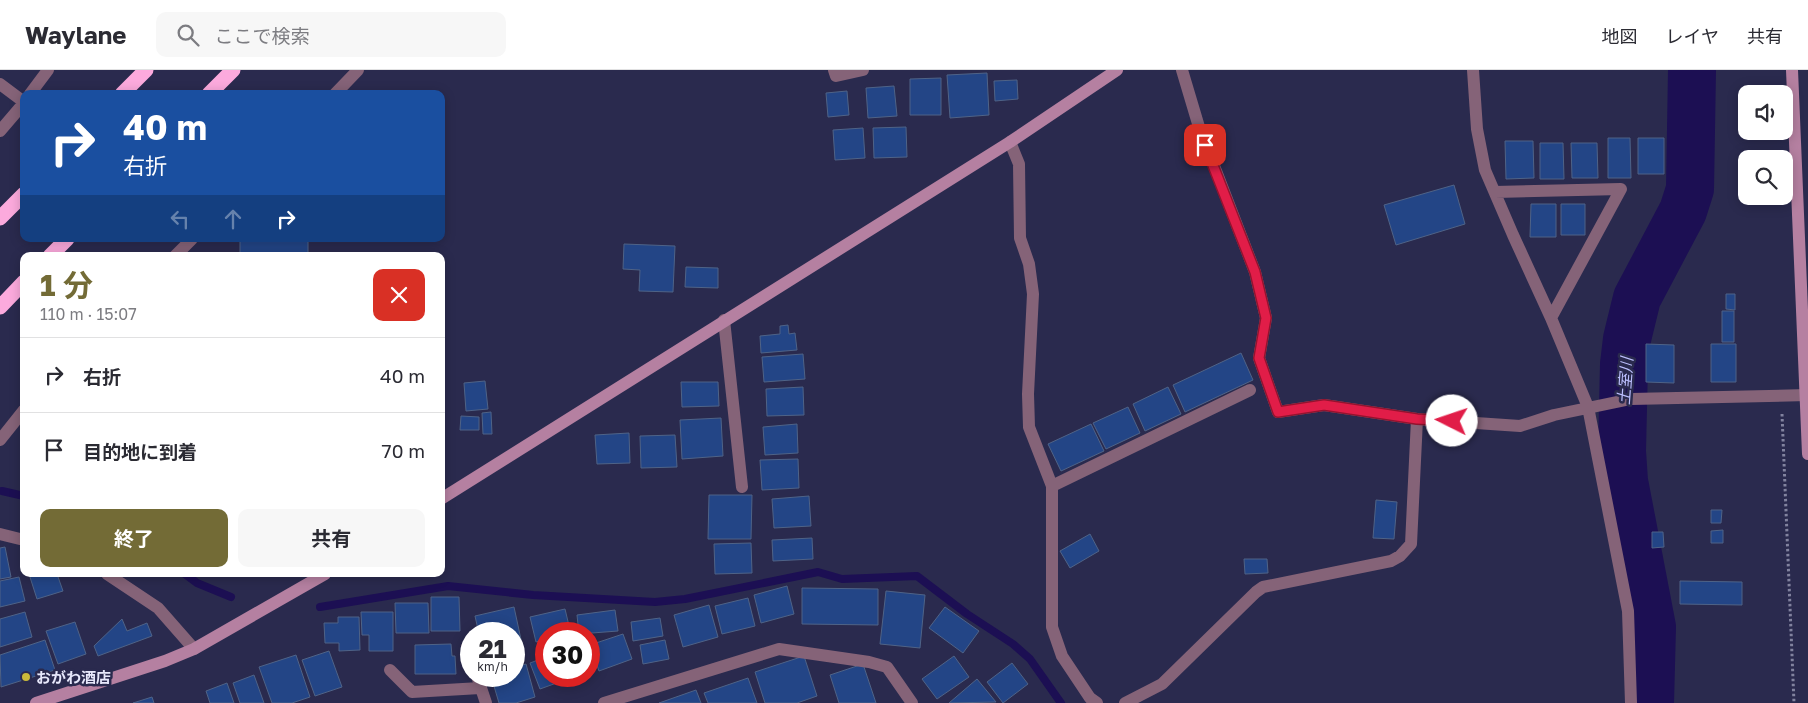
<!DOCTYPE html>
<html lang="ja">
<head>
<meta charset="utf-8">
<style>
	body { margin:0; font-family:"Golos Text","Noto Sans JP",sans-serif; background:#f7f7f7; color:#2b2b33; height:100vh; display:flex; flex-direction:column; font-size:19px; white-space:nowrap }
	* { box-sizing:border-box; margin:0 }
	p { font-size:16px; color:#7c7c81 }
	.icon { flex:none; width:28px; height:28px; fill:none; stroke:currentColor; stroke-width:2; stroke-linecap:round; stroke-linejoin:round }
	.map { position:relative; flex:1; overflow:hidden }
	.side { position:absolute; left:20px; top:182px; width:425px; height:325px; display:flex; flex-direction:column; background:#fff; border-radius:10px; box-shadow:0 2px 12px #0003 }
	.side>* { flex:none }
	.top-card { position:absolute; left:20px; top:20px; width:425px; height:152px; border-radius:10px; box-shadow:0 2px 12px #0003; background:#1a4fa0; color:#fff; overflow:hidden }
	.controls { position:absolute; left:1738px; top:15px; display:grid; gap:10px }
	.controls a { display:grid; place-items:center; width:55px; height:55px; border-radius:10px; background:#fff; box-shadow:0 2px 12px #0003; font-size:25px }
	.speed { position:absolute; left:460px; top:552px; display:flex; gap:10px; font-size:25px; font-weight:700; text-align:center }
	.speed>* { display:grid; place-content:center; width:65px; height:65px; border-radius:50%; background:#fff; box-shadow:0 2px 12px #0003; line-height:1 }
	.speed small { font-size:12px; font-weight:400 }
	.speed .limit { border:8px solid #d22; background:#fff; color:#111 }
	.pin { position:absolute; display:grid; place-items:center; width:42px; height:42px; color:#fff; margin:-21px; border-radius:10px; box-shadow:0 2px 8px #0006 }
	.me { position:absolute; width:55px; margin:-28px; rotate:274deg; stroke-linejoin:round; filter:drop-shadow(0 0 4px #0008) }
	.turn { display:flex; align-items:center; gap:18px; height:105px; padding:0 20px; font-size:22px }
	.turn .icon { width:65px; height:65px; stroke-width:2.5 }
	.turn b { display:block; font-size:35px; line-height:42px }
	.lanes { display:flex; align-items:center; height:48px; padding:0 20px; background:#0003; justify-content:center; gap:25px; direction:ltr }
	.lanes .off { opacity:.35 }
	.round { display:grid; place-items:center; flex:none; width:52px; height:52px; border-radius:10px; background:#f7f7f7 }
	.overview { display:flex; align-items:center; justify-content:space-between; height:85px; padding:0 20px }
	h1 { font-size:30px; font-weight:700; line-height:38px; color:#736b36 }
	.button { display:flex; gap:10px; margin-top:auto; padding:10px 20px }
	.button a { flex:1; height:58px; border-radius:10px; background:#736b36; color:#fff; font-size:20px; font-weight:700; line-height:58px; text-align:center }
	.button a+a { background:#f7f7f7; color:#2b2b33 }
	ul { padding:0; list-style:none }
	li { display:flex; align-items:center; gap:15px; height:75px; padding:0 20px; border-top:1px solid #e1e1e2 }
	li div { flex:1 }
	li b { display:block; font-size:19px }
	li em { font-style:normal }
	header { display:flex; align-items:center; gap:30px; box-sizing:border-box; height:70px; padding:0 25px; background:#fff; border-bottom:1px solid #e1e1e2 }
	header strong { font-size:24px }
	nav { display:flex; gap:28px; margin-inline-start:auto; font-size:18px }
	.search { width:350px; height:45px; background:#f7f7f7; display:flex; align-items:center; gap:12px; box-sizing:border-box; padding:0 18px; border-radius:10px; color:#7c7c81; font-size:19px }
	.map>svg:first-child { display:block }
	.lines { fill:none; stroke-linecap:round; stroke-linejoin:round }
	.stream { stroke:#1c0f53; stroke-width:8 }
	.river { stroke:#1c0f53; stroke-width:48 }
	.building { fill:#234586; stroke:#4f6387 }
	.path { stroke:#82839f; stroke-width:3; stroke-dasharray:2.5 2.5; stroke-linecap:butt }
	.street { stroke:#856378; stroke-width:12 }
	.secondary { stroke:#b580a1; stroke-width:12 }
	.highway { stroke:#fcaadd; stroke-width:15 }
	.route-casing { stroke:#92132f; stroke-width:12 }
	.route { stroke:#e11d48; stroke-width:9 }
	.poi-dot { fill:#caba3a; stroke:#2a2a4e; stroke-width:2 }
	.labels { text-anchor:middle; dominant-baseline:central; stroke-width:5; stroke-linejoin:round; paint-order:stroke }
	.poi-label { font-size:15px; font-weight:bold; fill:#e7e8fb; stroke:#2a2a4e; text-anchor:start }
	.water-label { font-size:16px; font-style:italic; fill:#bcbffe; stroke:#2a2a4e }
</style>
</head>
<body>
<header>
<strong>Waylane</strong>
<div class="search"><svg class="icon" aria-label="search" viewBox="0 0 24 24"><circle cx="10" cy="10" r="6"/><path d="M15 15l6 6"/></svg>ここで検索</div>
<nav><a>地図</a><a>レイヤ</a><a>共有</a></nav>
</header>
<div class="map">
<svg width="1808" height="633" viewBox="0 0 1808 633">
	<rect width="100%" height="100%" fill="#2a2a4e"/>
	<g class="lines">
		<path class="stream" d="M2,421L24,426
			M185,504L197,513L231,527
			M320,537L448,516L533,525L655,532L685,529L818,502L842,509L917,506L967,544L1013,574L1030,589L1061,633"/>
		<path class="river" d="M1650,633L1652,557L1624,411L1622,381L1624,294L1627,269L1637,228L1683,141L1690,119L1692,0"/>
	</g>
	<path class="building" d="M987,3L989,45L950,48L947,5Z
		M941,8V45H910V9Z
		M1017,10L1018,29L995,31L994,11Z
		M894,16L897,46L868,48L866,18Z
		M847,21L849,45L828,47L826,23Z
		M906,57L907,87L874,88L873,58Z
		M863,58L865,88L835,90L833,60Z
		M1608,68H1630L1631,108H1608Z
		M1638,68H1664V104H1638Z
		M1505,71H1533L1534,108L1506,109Z
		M1540,73H1563L1564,109H1540Z
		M1571,73H1597L1598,108H1572Z
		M1454,115L1465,154L1396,175L1384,135Z
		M1531,134H1556V167H1530Z
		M1561,134H1585V165H1561Z
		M240,169H308V186H240Z
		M624,174L675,176L673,222L639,221L640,200L623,199Z
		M686,197L718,198V218L685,217Z
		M1726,224H1735V240L1726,239Z
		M1722,241H1734V272H1722Z
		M788,255L789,264L795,263L797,280L761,283L760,266L780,264V256Z
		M1646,274L1674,275V313L1646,312Z
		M1711,274H1736V312H1711Z
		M1241,283L1253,310L1185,342L1173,315Z
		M803,284L805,309L764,312L762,287Z
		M485,311L488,339L466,341L464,313Z
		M681,312H718L719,336L682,337Z
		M803,317L804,345L767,346L766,319Z
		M1168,317L1181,344L1145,361L1133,334Z
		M1128,337L1140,363L1106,379L1093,353Z
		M491,342L492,364H483L482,343Z
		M461,346L479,347V360H460Z
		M721,348L723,386L682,389L680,350Z
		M797,354L798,383L765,385L763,357Z
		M1091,354L1104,381L1061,401L1048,374Z
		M1446,358L1468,360L1467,371L1445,369Z
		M629,363L630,393L597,394L595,365Z
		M675,365L677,397L641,398L640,366Z
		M798,389L799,418L762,420L760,390Z
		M709,425H752L751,469H708Z
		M809,426L811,456L774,458L772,429Z
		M1376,430L1397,432L1394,469L1373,468Z
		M1711,440H1722L1721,453H1711Z
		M1723,460V473H1711V461Z
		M1652,462H1663L1664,477L1652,478Z
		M1090,464L1099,481L1070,498L1060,481Z
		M812,468L813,489L773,491L772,470Z
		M751,473L752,503L715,504L714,474Z
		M5,477L11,507L0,509V478Z
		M1244,489H1267L1268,503L1245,504Z
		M29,504H57L63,521L37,529Z
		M19,507L25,531L0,537V511Z
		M1680,511L1742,512V535L1680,534Z
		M787,516L794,544L761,553L754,525Z
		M802,518L878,519V555L802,554Z
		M886,521L925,525L920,578L880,574Z
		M431,527H459L460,561H431Z
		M748,528L755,556L722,564L715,536Z
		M395,533H428L429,563H396Z
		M709,535L718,567L683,577L674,545Z
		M514,537L522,574L514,576V564H479L475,546Z
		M945,537L979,561L963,583L929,558Z
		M565,539L571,564H546V569L536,572L530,547Z
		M615,540L618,561L579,564L577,545Z
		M25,542L32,567L0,577V549Z
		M361,542H393V581H369V565H362Z
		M338,547H359L360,580L339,581V573H325L324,553H338Z
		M660,548L663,566L633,571L631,552Z
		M122,549L127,561L147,553L152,566L98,586L94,576Z
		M75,552L86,584L58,594L46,561Z
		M623,564L632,589L599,601L590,575Z
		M45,570L55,600L1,617L0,585Z
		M665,570L669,589L643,594L640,575Z
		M451,574L452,586H455L456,604H415V575Z
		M329,581L342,617L315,626L302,590Z
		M296,585L310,627L292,633H272L259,597Z
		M804,586L817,626L797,633H765L755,602Z
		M954,586L969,607L937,629L922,609Z
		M546,587V606H576L540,619L530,593Z
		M1012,593L1028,614L1003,633L987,612Z
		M526,594L535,627L516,633H499L491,606H514V598Z
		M863,594L876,633H839L830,605Z
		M254,605L264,633H240L233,613Z
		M748,608L757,633H708L704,623Z
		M977,609L996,632L949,633Z
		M227,613L234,633H210L206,621Z
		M696,620L701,633H659Z
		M152,627L154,633H133Z"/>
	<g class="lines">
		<path class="path" d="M1782,344L1794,633"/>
		<path class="street" d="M834,0L836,6L863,0
			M1182,0L1199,57L1255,202L1266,248L1259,288L1278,342L1324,335L1417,349
			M1473,0L1477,59L1485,100L1513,165L1551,248L1588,337L1628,541L1631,633
			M0,14L24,32
			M30,24L48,0
			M335,24L358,0
			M0,61L24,33
			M1010,72L1019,94L1020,168L1029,194L1033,224L1028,324L1029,357L1052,416V557L1062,586L1090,628L1097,633
			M1495,122L1621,119L1551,248
			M175,186L192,169
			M724,250L742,417
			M0,370L24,340
			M1052,416L1250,320
			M0,464L24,470
			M107,504L158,538L194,579
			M467,577L471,589
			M390,600L412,622L480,618
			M477,606L486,633
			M604,633L779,579L869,592L887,597L912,633
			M1125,633L1162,614L1256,522L1263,517L1391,491L1400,486L1411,474L1417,349L1520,356L1554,345L1631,329L1808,325"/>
		<path class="secondary" d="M1792,0L1808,384
			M441,429L1010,72L1117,0
			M36,633L165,591L194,579L325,504"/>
		<path class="highway" d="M122,24L146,0
			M209,24L233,0
			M0,148L24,124
			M50,186L67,169
			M0,237L24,212"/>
	</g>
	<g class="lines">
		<g class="route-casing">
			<path id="route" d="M1205,75L1255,202L1266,248L1259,288L1278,342L1324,335L1417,349L1452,351"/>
		</g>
		<use href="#route" class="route"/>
	</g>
	<circle class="poi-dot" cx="26" cy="607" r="5"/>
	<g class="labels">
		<g class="poi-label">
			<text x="36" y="607">おがわ酒店</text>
		</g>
		<g class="water-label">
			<text transform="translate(1625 311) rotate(-86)">土室川</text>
		</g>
	</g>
</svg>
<div class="controls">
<a><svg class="icon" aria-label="sound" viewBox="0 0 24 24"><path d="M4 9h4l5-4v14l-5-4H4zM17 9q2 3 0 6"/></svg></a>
<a><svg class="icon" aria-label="search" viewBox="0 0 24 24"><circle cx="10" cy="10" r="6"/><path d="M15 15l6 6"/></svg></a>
</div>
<div class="speed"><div>21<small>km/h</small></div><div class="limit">30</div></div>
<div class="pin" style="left:1205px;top:75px;background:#d93025"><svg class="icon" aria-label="arrive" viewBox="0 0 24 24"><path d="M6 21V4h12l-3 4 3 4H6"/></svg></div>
<svg class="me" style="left:1452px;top:351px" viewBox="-20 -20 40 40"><circle r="19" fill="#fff"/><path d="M0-13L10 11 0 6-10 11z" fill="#e11d48"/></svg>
<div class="top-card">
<div class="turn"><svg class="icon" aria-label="right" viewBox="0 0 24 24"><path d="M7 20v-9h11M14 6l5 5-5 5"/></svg><div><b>40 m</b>右折</div></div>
<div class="lanes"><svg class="icon off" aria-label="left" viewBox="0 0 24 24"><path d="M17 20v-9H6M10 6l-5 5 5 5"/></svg><svg class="icon off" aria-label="ahead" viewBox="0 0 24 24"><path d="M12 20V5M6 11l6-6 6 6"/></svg><svg class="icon" aria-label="right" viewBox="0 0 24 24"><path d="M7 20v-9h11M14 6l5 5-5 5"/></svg></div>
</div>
<section class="side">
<div class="overview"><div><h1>1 分</h1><p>110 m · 15:07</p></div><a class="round" style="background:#d93025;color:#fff"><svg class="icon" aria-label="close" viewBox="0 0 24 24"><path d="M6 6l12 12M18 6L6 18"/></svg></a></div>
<ul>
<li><svg class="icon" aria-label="right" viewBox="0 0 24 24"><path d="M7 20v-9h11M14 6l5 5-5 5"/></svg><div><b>右折</b></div><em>40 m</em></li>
<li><svg class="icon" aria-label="arrive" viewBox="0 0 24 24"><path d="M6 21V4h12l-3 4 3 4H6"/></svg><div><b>目的地に到着</b></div><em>70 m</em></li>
</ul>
<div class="button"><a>終了</a><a>共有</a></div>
</section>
</div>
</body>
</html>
